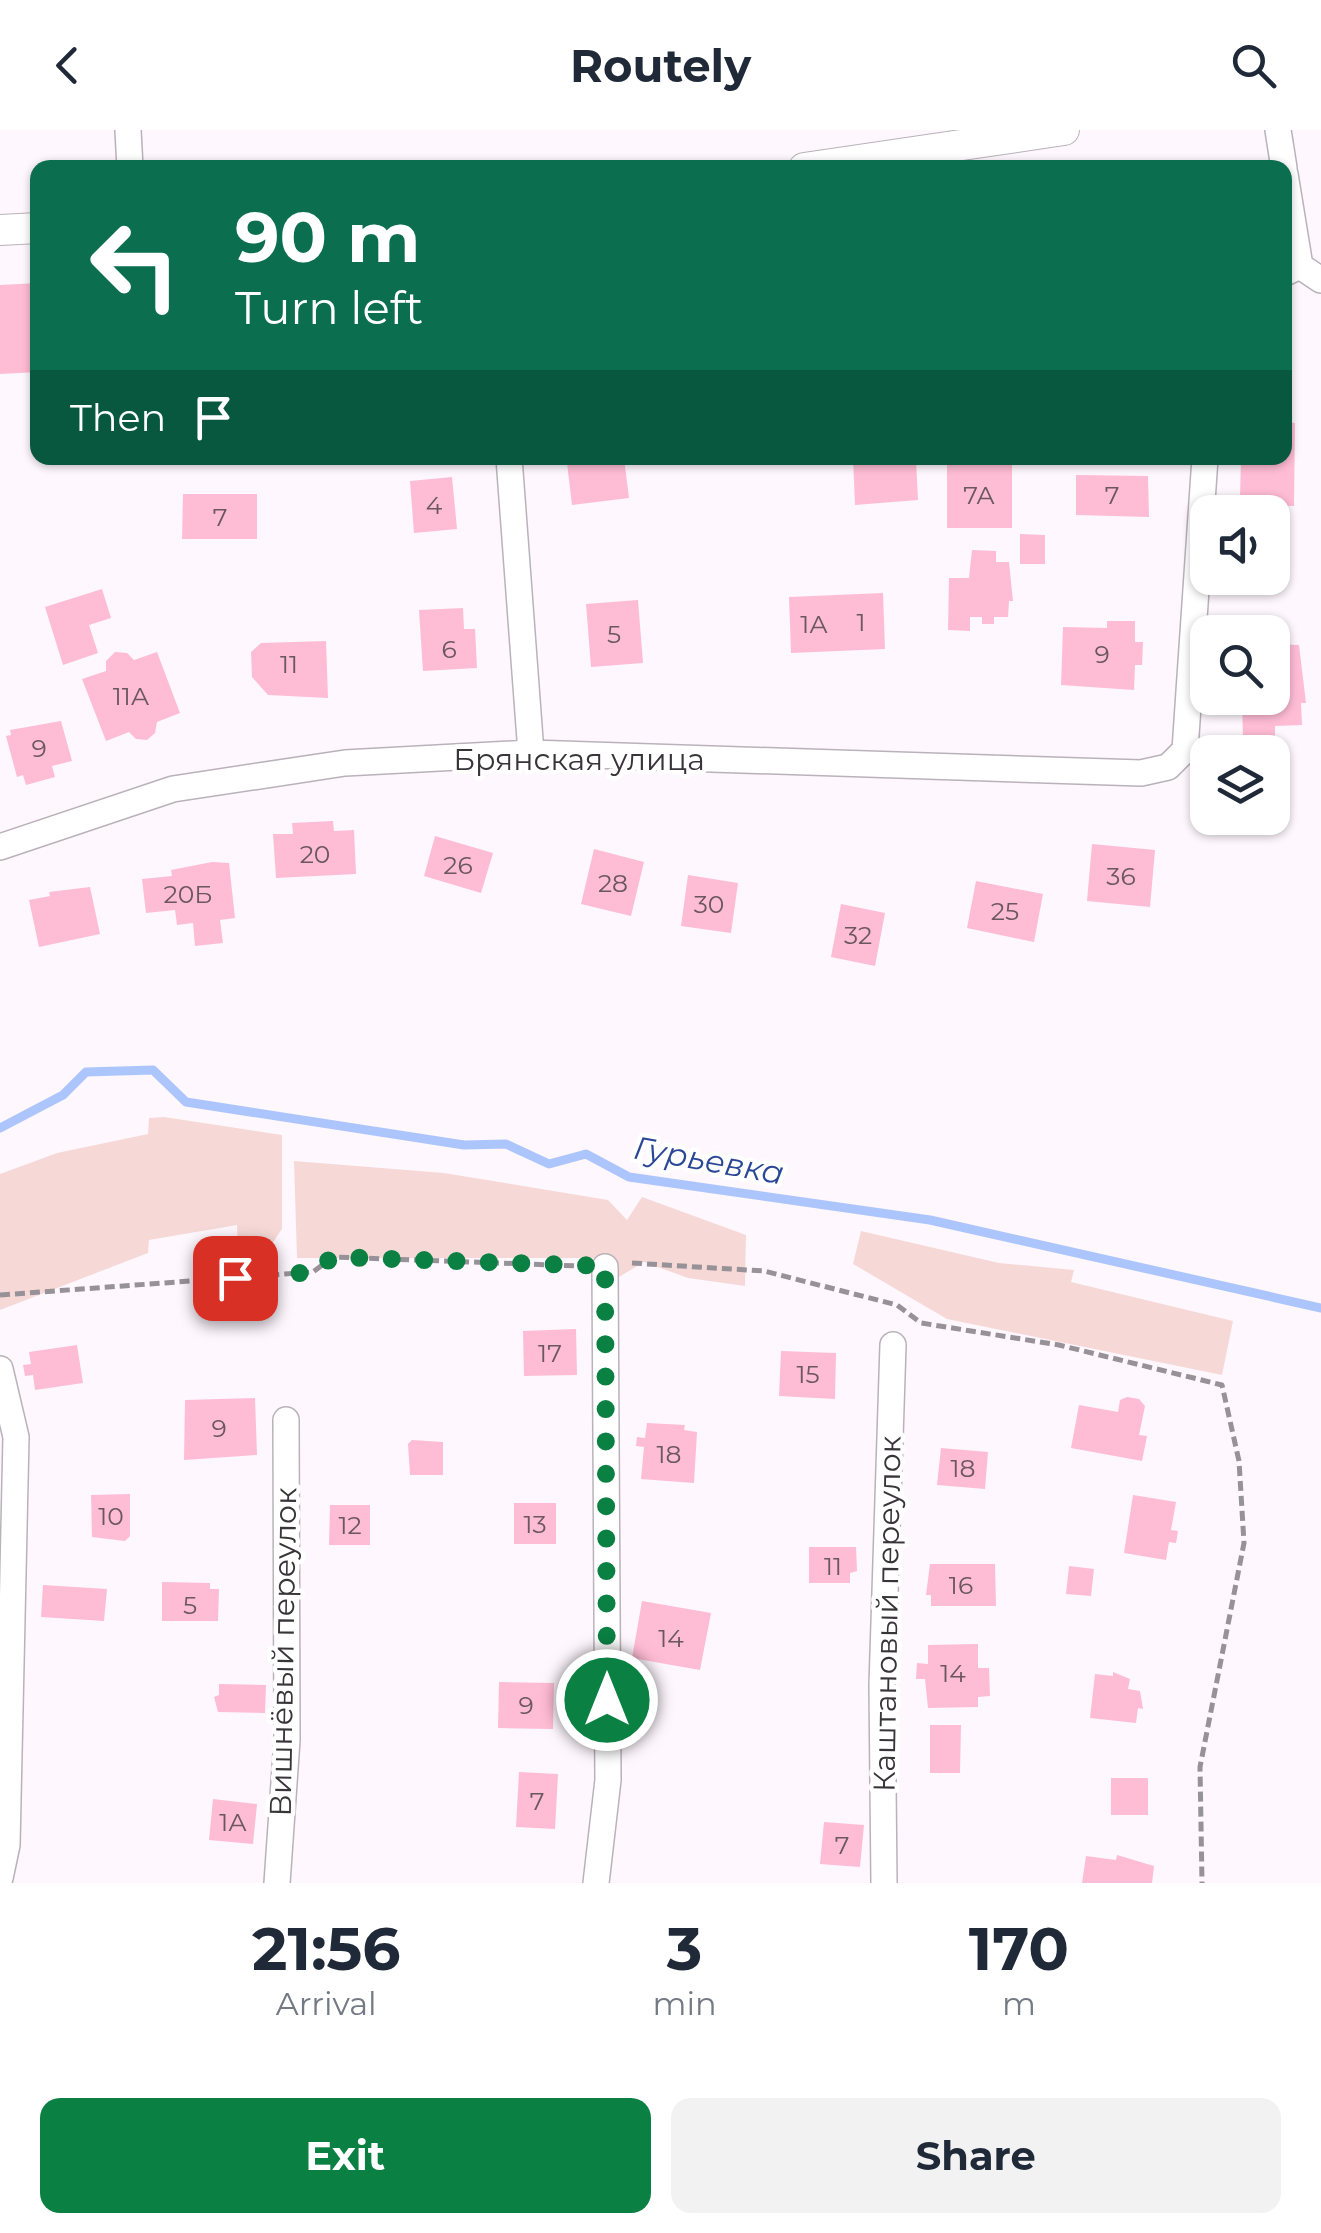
<!DOCTYPE html>
<html lang="en">
<head>
<meta charset="utf-8">
<style>
	body { margin:0; font-family:Montserrat,sans-serif; background:#f2f2f3; color:#1f2937; height:100vh; display:flex; flex-direction:column; font-size:38px; white-space:nowrap }
	* { box-sizing:border-box; margin:0 }
	p { font-size:32px; color:#747a83 }
	.icon { flex:none; width:55px; height:55px; fill:none; stroke:currentColor; stroke-width:2; stroke-linecap:round; stroke-linejoin:round }
	.map { position:relative; height:1753px; overflow:hidden }
	.details { display:flex; flex-direction:column; background:#fff; flex:1 }
	.details>* { flex:none }
	.banner { position:absolute; left:30px; top:30px; width:1262px; height:305px; border-radius:20px; box-shadow:0 2px 8px #0004; background:#0b6e4f; color:#fff; overflow:hidden }
	.buttons { position:absolute; left:1190px; top:365px; display:grid; gap:20px }
	.buttons a { display:grid; place-items:center; width:100px; height:100px; border-radius:20px; background:#fff; box-shadow:0 2px 8px #0004; font-size:50px }
	.pin { position:absolute; display:grid; place-items:center; width:85px; height:85px; color:#fff; margin:-42px; border-radius:20px; box-shadow:0 5px 15px #0006 }
	.me { position:absolute; width:110px; margin:-55px; rotate:0deg; stroke-linejoin:round; filter:drop-shadow(0 0 8px #0008) }
	.turn { display:flex; align-items:center; gap:35px; height:210px; padding:0 40px; font-size:45px }
	.turn .icon { width:130px; height:130px; stroke-width:2.5 }
	.turn b { display:block; font-size:70px; line-height:85px }
	.then { display:flex; align-items:center; height:95px; padding:0 40px; background:#0003; gap:20px; font-size:38px }
	.eta { display:flex; justify-content:space-evenly; align-items:center; height:170px; text-align:center }
	.eta b { font-size:60px; font-weight:700; line-height:70px }
	.action { display:flex; gap:20px; margin-top:auto; padding:20px 40px }
	.action a { flex:1; height:115px; border-radius:20px; background:#0b8043; color:#fff; font-size:40px; font-weight:700; line-height:115px; text-align:center }
	.action a+a { background:#f2f2f3; color:#1f2937 }
	header { display:flex; justify-content:space-between; align-items:center; height:130px; padding:0 40px; background:#fff; font-size:45px; font-weight:700 }
	.map>svg:first-child { display:block }
	.green { fill:#f6d9d6 }
	.lines { fill:none; stroke-linecap:round; stroke-linejoin:round }
	.stream { stroke:#acc5fc; stroke-width:9 }
	.building { fill:#ffbcd5 }
	.minor-casing { stroke:#bab2ba; stroke-width:28 }
	.tertiary-casing { stroke:#bab2ba; stroke-width:32 }
	.path { stroke:#979297; stroke-width:5; stroke-dasharray:10 5; stroke-linecap:butt }
	.minor { stroke:#fff; stroke-width:25 }
	.tertiary { stroke:#fff; stroke-width:30 }
	.route { stroke:#0b8043; stroke-width:18; stroke-dasharray:0 32.4 }
	.labels { text-anchor:middle; dominant-baseline:central; stroke-width:9; stroke-linejoin:round; paint-order:stroke }
	.number-label { font-size:25px; fill:#6a575f }
	.street-label { font-size:30px; fill:#383538; stroke:#fff }
	.water-label { font-size:32px; font-style:italic; fill:#2a4795; stroke:#fff }
</style>
</head>
<body>
<header><svg class="icon" aria-label="back" viewBox="0 0 24 24"><path d="M15 5l-7 7 7 7"/></svg>Routely<svg class="icon" aria-label="search" viewBox="0 0 24 24"><circle cx="10" cy="10" r="6"/><path d="M15 15l6 6"/></svg></header>
<div class="map">
<svg width="1321" height="1753" viewBox="0 0 1321 1753">
	<rect width="100%" height="100%" fill="#fef7fe"/>
	<path class="green" d="M164,987L282,1005V1099L262,1128L238,1127L237,1095L149,1110L148,1123L0,1180V1044L57,1023L148,1004L149,988Z
		M294,1031L444,1043L608,1070L627,1090L642,1067L746,1105L745,1156L688,1148L644,1132L614,1150L604,1128H297Z
		M861,1101L999,1133L1074,1140L1071,1152L1233,1191L1222,1245L947,1189L853,1134Z"/>
	<g class="lines">
		<path class="stream" d="M0,998L63,965L86,942L153,940L186,972L464,1015L506,1014L549,1034L586,1024L629,1047L930,1090L1321,1178"/>
	</g>
	<path class="building" d="M38,153V242L0,244V155Z
		M1285,292L1295,293L1294,376L1259,375V367H1240L1241,328H1285Z
		M624,328L629,368L572,375L567,333Z
		M853,328L916,330L918,370L855,375Z
		M947,332H1012V398H947Z
		M1076,345L1148,346L1149,387L1076,385Z
		M452,347L457,399L414,403L410,351Z
		M183,364H257V409H182Z
		M1020,404L1045,405V434H1020Z
		M972,420L996,421V432H1009L1013,471H1009L1008,487H994V494H982V487H970V501L948,500L949,448H969Z
		M102,459L111,488L89,495L98,523L63,535L45,477Z
		M883,463L885,519L791,523L789,467Z
		M638,470L643,533L591,537L586,474Z
		M463,478L464,499H475L477,538L423,541L419,480Z
		M1107,491H1135V512H1143L1142,535H1135L1134,560L1061,555L1063,497L1107,498Z
		M326,511L328,568L268,565L252,547L251,522L261,513Z
		M1273,514L1299,515L1306,573H1301L1302,595L1275,596V608H1243L1242,572L1246,568H1272Z
		M115,522L127,523L134,530L157,522L180,583L157,592L155,603L147,610L136,609L129,602L106,611L82,549L106,541V531Z
		M61,591L72,631L52,636L55,647L26,655L23,645L17,647L6,606L11,605L10,600Z
		M333,691L334,701L354,700L356,744L276,748L273,704H293L292,693Z
		M435,706L493,723L481,763L424,746Z
		M1092,714L1155,720L1150,777L1087,771Z
		M594,719L644,732L631,786L581,774Z
		M212,732L229,733L235,788L220,790L223,813L195,816L193,793L177,795L175,780L146,783L142,749L172,746L171,740Z
		M688,745L738,753L731,803L681,796Z
		M976,751L1043,764L1034,812L967,798Z
		M90,757L100,804L39,817L29,770L50,766L49,762Z
		M841,774L885,783L875,836L831,827Z
		M576,1199L577,1245L524,1246L523,1201Z
		M77,1215L83,1253L35,1260L33,1245L25,1246L23,1235L31,1234L29,1222Z
		M781,1221L836,1223L835,1269L779,1266Z
		M1127,1267L1139,1269L1145,1276L1139,1305L1147,1306L1142,1331L1071,1318L1079,1275L1118,1282L1120,1270Z
		M255,1268L257,1325L184,1330L185,1270Z
		M647,1293L685,1295L684,1300L697,1302L694,1353L641,1349L644,1317L636,1316L637,1307L645,1308Z
		M412,1310L443,1312V1345H410L408,1314Z
		M941,1318L988,1322L985,1359L937,1355Z
		M130,1364V1406L125,1411L92,1407L91,1365Z
		M1133,1365L1176,1372L1171,1400L1178,1401L1176,1413L1169,1412L1166,1430L1124,1423Z
		M514,1373H556V1414H514Z
		M330,1375H370V1415H329Z
		M809,1417H856L857,1441L850,1443V1453H809Z
		M930,1434H995L996,1476H931V1465H926Z
		M1069,1436L1094,1439L1091,1466L1066,1464Z
		M162,1452L210,1453V1459H219L218,1491H162Z
		M43,1455L107,1459L104,1491L41,1487Z
		M642,1471L711,1483L700,1540L632,1528Z
		M978,1514V1538H989L990,1566L978,1567V1577L928,1578L925,1549H916L917,1533L928,1534V1515Z
		M1113,1542L1130,1549L1128,1559L1140,1561L1143,1579L1138,1578L1136,1593L1090,1588L1095,1544L1113,1546Z
		M499,1552L554,1553L553,1599L498,1598Z
		M219,1554L266,1555L265,1583L218,1582L214,1567L219,1565Z
		M930,1595H961L960,1643H930Z
		M519,1642L558,1644L555,1699L516,1697Z
		M1111,1648H1148V1685H1111Z
		M213,1669L257,1674L253,1714L209,1710Z
		M824,1692L864,1695L860,1737L820,1734Z
		M1117,1725L1154,1736L1152,1753H1082L1086,1726L1116,1730Z"/>
	<g class="lines">
		<g class="minor-casing">
			<path id="minor" d="M128,0L130,38
				M1278,0L1284,38
				M1285,44L1300,136
				M1285,143L1300,136L1321,150
				M509,328L531,623
				M0,717L173,659L345,633L531,623L1141,643L1168,637L1185,620L1205,328
				M0,1239L16,1307L7,1715L0,1748
				M277,1753L287,1610L286,1290
				M596,1753L608,1650L605,1137
				M884,1753L882,1555L893,1215"/>
		</g>
		<g class="tertiary-casing">
			<path id="tertiary" d="M804,38L1064,0
				M0,100L38,98"/>
		</g>
		<path class="path" d="M632,1133L764,1141L897,1175L921,1193L1059,1215L1222,1255L1239,1331L1244,1413L1200,1637L1202,1753
			M0,1165L313,1142L333,1127L581,1136"/>
		<use href="#minor" class="minor"/>
		<use href="#tertiary" class="tertiary"/>
	</g>
	<g class="lines">
		<path class="route" d="M235,1148L313,1142L333,1127L605,1136L607,1570"/>
	</g>
	<g class="labels">
		<g class="number-label">
			<text x="979" y="365">7А</text>
			<text x="1112" y="365">7</text>
			<text x="434" y="375">4</text>
			<text x="220" y="387">7</text>
			<text x="861" y="492">1</text>
			<text x="814" y="494">1А</text>
			<text x="614" y="504">5</text>
			<text x="449" y="519">6</text>
			<text x="1102" y="524">9</text>
			<text x="289" y="534">11</text>
			<text x="131" y="566">11А</text>
			<text x="39" y="618">9</text>
			<text x="315" y="724">20</text>
			<text x="458" y="735">26</text>
			<text x="1121" y="746">36</text>
			<text x="613" y="753">28</text>
			<text x="188" y="764">20Б</text>
			<text x="709" y="774">30</text>
			<text x="1005" y="781">25</text>
			<text x="858" y="805">32</text>
			<text x="550" y="1223">17</text>
			<text x="808" y="1244">15</text>
			<text x="219" y="1298">9</text>
			<text x="669" y="1324">18</text>
			<text x="963" y="1338">18</text>
			<text x="111" y="1386">10</text>
			<text x="535" y="1394">13</text>
			<text x="350" y="1395">12</text>
			<text x="833" y="1436">11</text>
			<text x="961" y="1455">16</text>
			<text x="190" y="1475">5</text>
			<text x="671" y="1508">14</text>
			<text x="953" y="1543">14</text>
			<text x="526" y="1575">9</text>
			<text x="537" y="1671">7</text>
			<text x="233" y="1692">1А</text>
			<text x="842" y="1715">7</text>
		</g>
		<g class="street-label">
			<text x="579" y="629">Брянская улица</text>
			<text transform="translate(887 1484) rotate(-89)">Каштановый переулок</text>
			<text transform="translate(283 1522) rotate(-89)">Вишнёвый переулок</text>
		</g>
		<g class="water-label">
			<text transform="translate(709 1030) rotate(10)">Гурьевка</text>
		</g>
	</g>
</svg>
<div class="buttons">
<a><svg class="icon" aria-label="sound" viewBox="0 0 24 24"><path d="M4 9h4l5-4v14l-5-4H4zM17 9q2 3 0 6"/></svg></a>
<a><svg class="icon" aria-label="search" viewBox="0 0 24 24"><circle cx="10" cy="10" r="6"/><path d="M15 15l6 6"/></svg></a>
<a><svg class="icon" aria-label="layers" viewBox="0 0 24 24"><path d="M12 4l9 5-9 5-9-5zM3 14l9 5 9-5"/></svg></a>
</div>
<div class="pin" style="left:235px;top:1148px;background:#d93025"><svg class="icon" aria-label="arrive" viewBox="0 0 24 24"><path d="M6 21V4h12l-3 4 3 4H6"/></svg></div>
<svg class="me" style="left:607px;top:1570px" viewBox="-20 -20 40 40"><circle r="17" fill="#0b8043" stroke="#fff" stroke-width="3"/><path d="M0-11L8 9 0 5-8 9z" fill="#fff"/></svg>
<div class="banner">
<div class="turn"><svg class="icon" aria-label="left" viewBox="0 0 24 24"><path d="M17 20v-9H6M10 6l-5 5 5 5"/></svg><div><b>90 m</b>Turn left</div></div>
<div class="then">Then<svg class="icon" aria-label="arrive" viewBox="0 0 24 24"><path d="M6 21V4h12l-3 4 3 4H6"/></svg></div>
</div>
</div>
<section class="details">
<div class="eta">
<div><b>21:56</b><p>Arrival</p></div>
<div><b>3</b><p>min</p></div>
<div><b>170</b><p>m</p></div>
</div>
<div class="action"><a>Exit</a><a>Share</a></div>
</section>
</body>
</html>
